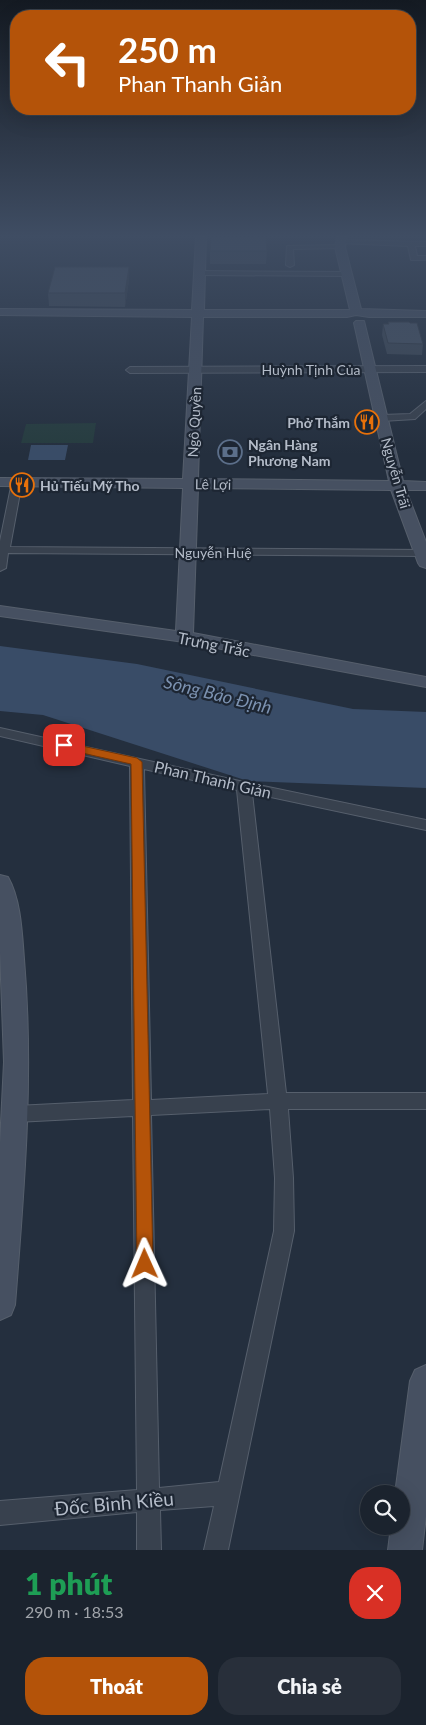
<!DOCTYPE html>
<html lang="vi">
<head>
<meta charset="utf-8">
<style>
	body { margin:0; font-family:Lato,sans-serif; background:#282f3a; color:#f1f3f6; height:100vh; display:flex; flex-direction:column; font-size:19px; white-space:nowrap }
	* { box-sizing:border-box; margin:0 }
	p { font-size:16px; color:#a0a4aa }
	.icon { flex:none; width:28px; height:28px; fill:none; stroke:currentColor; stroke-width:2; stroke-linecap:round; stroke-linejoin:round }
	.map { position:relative; height:1550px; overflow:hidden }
	.sheet { display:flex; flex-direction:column; background:#1b232e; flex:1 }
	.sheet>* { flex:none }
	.top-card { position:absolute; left:10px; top:10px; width:406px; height:105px; border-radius:20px; box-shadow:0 5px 20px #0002,0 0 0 1px #39404a; background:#b45309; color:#fff; overflow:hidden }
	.controls { position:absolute; left:360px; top:1485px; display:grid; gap:10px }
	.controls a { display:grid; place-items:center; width:50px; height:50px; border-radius:50%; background:#1b232e; box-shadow:0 5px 20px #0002,0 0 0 1px #39404a; font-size:25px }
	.pin { position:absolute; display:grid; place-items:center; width:42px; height:42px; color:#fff; margin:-21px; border-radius:10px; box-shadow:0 2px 8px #0006 }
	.me { position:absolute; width:55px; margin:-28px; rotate:359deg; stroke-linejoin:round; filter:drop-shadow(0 0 4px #0008) }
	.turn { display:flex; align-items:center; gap:18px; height:105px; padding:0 25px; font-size:22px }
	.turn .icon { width:65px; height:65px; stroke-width:2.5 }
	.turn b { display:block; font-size:35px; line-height:42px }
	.round { display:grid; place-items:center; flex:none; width:52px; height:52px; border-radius:20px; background:#282f3a }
	.headline { display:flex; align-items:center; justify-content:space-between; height:85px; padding:0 25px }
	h1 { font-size:30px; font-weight:800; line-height:38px; color:#1e9e55 }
	.primary-button { display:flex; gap:10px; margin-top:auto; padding:10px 25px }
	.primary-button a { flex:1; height:58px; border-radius:20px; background:#b45309; color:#fff; font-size:20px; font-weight:800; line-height:58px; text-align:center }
	.primary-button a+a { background:#282f3a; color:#f1f3f6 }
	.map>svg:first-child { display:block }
	.green { fill:#263c3f }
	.water { fill:#394c67 }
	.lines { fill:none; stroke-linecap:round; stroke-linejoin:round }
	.street-casing { stroke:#565f6c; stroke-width:2 }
	.secondary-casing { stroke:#565f6c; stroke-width:2 }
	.street { fill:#38414e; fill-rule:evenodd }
	.secondary { fill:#465061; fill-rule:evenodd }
	.wall { fill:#3b4654 }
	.shaded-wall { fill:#303945 }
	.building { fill:#455162; stroke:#303945 }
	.route { fill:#b45309; stroke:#753606 }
	.labels { text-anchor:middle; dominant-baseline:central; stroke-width:4.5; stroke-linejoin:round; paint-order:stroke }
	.far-street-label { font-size:14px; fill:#b4bcc9; stroke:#1d2633 }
	.far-poi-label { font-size:14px; font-weight:bold; fill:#b4bcc9; stroke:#1d2633; text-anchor:start }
	.street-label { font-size:16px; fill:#b4bcc9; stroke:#1d2633 }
	.water-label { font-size:18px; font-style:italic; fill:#7c92b1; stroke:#1d2633 }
	.near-street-label { font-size:19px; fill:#b4bcc9; stroke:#1d2633 }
</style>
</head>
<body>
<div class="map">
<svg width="426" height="1550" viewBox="0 0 426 1550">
	<rect width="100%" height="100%" fill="#242f3e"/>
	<path class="green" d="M96,423L93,443H21L26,424Z"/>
	<path class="water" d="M31,445H68L65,460H28Z
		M0,646L137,664L353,709L426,712V788L248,781L43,715L0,711Z"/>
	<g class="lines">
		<g class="street-casing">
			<path id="street" d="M341,240L426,242V246H415L417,256H426V260H411L408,246L339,243L337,242Z
				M340,245L344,247L342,248L293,249L294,265L290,267L286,265L287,246Z
				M198,271L346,272L350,274L346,276L201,275H198Z
				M426,366V372L130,373L126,370L130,367Z
				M426,401V409L415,419L382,421L377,418L382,415L410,414Z
				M17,479L22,482L10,547L426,550V556L8,553L6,568L0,571V541L12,482Z
				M0,728L244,782L426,820V830L252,793L286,1093H426V1109H288L293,1178L294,1231L228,1550H204L214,1506L160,1510L161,1550H137V1512L0,1525V1501L137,1490L133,1116L16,1122L10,1119L7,1114L10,1109L16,1106L133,1100L130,766L0,736ZM144,769L237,790L268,1094L151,1100ZM270,1109L275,1178L274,1231L219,1482L159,1488L151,1115Z"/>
		</g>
		<g class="secondary-casing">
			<path id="secondary" d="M196,237H206L204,310H350L335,247L337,237H347L345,247L361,309L426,311V317H369L356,315L347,317H203L198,479L389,481L354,323L356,321H364L403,481L426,482V490H406L426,542V568L420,566L418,563L391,490L198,488L193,633L426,677V687L184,642L0,616V606L176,631L183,488L0,486V478L183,479L192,317L0,315V309L192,310Z
				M0,875L8,877C21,900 22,933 24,959C34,1075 24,1190 15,1305L11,1315L0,1320V1143L4,1062L0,952Z
				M426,1365V1516L422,1550H388L391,1526H401V1494H395L410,1381L415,1370Z"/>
		</g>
		<use href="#street" class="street"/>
		<use href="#secondary" class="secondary"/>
	</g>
	<path class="wall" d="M210,251H267L266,264H210Z
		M129,267V280L125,307L49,306L48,293Z
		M388,322L410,323L423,344L422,355L387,354L382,335L383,324H388Z"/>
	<path class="shaded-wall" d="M129,267V280L125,307V293Z"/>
	<path class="building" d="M211,237L266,238L267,251H210Z
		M55,267H129L125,293H48Z
		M388,322H409L410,323H417L423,344L388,343L383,324H389Z"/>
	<linearGradient id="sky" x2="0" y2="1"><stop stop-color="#141a22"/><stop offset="0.52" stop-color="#3f4d63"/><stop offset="1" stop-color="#3f4d63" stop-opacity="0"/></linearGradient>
	<rect width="426" height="454" fill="url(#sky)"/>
	<path class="route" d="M64,742L137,758L142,762L153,1264L151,1270L145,1272L139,1270L137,1264L131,764L60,748L58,745L60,743Z"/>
	<defs>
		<g id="restaurant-ring" transform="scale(1.25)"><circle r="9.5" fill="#1d2633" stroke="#e8710a" stroke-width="1.5"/><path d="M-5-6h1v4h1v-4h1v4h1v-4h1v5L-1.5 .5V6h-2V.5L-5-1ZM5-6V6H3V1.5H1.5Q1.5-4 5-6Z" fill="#e8710a"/></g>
		<g id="bank-ring" transform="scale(1.25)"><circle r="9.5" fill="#1d2633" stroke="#5c6f8a" stroke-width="1.5"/><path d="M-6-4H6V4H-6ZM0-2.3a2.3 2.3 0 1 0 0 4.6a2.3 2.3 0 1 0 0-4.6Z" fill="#5c6f8a"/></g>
	</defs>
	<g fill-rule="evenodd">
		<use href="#restaurant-ring" x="367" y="422"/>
		<use href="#bank-ring" x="230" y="452"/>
		<use href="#restaurant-ring" x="22" y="485"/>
	</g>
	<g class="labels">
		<g class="far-street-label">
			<text x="311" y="369">Huỳnh Tịnh Của</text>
			<text transform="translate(194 422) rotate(-87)">Ngô Quyền</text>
			<text transform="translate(396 473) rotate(74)">Nguyễn Trãi</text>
			<text transform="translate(213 484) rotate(1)">Lê Lợi</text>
			<text x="213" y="552">Nguyễn Huệ</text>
		</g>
		<g class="far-poi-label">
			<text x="350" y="422" text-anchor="end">Phở Thắm</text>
			<text x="248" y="444">Ngân Hàng<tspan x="248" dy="16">Phương Nam</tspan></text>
			<text x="40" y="485">Hủ Tiếu Mỹ Tho</text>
		</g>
		<g class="street-label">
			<text transform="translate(214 644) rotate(11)">Trưng Trắc</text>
			<text transform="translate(213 779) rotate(13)">Phan Thanh Giản</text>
		</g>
		<g class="water-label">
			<text transform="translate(218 694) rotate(14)">Sông Bảo Định</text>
		</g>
		<g class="near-street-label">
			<text transform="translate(114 1503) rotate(-5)">Đốc Binh Kiều</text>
		</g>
	</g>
</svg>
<div class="controls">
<a><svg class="icon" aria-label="search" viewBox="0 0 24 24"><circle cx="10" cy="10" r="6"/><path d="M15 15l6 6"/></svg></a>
</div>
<div class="pin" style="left:64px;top:745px;background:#d93025"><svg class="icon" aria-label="arrive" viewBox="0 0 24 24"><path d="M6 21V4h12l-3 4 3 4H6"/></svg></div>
<svg class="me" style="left:145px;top:1264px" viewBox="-20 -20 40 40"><path d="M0-17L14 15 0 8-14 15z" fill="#b45309" stroke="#fff" stroke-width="4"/></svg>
<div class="top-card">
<div class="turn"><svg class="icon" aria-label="left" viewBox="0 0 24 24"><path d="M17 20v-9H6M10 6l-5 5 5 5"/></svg><div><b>250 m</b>Phan Thanh Giản</div></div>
</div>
</div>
<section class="sheet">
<div class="headline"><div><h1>1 phút</h1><p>290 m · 18:53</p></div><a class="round" style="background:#d93025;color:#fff"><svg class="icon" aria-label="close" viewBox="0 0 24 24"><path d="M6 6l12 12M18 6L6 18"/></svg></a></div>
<div class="primary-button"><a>Thoát</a><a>Chia sẻ</a></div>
</section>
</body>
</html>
